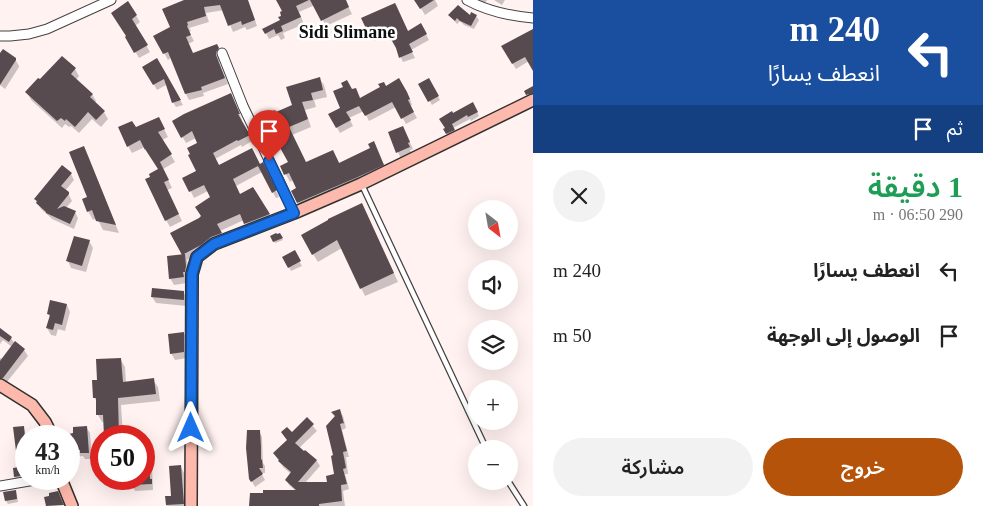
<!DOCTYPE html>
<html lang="ar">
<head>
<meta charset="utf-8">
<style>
	body { margin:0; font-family:"Times New Roman","Noto Sans Arabic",serif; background:#f2f2f2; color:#222; direction:rtl; height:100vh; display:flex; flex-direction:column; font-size:19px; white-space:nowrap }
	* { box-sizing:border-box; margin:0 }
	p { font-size:16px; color:#767676 }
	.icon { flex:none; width:28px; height:28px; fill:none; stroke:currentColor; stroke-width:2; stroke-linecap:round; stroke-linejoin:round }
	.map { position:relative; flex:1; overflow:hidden; direction:ltr }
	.sheet { display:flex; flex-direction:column; background:#fff; width:450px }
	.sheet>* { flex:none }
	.hud { background:#1a4fa0; color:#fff; overflow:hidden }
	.needle { width:32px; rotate:149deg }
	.tools { position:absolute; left:468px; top:200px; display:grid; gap:10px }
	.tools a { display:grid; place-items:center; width:50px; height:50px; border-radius:50%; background:#fff; box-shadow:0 5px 20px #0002; font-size:25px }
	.speed { position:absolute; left:15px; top:425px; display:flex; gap:10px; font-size:25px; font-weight:700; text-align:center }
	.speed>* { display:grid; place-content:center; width:65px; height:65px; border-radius:50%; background:#fff; box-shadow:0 5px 20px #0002; line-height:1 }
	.speed small { font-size:12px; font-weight:400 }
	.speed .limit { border:8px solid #d22; background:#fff; color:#111 }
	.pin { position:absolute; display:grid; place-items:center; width:42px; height:42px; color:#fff; margin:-51px -21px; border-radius:50% 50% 50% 0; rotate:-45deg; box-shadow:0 0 5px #0007 }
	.pin .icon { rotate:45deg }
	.me { position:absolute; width:55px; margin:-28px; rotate:0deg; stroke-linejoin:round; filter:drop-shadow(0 0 4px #0008) }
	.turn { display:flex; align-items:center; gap:18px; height:105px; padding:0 20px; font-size:22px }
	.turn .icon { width:65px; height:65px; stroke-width:2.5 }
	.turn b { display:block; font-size:35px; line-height:42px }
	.then { display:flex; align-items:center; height:48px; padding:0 20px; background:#0003; gap:10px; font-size:19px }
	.round { display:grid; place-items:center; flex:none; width:52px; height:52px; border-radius:26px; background:#f2f2f2 }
	.summary { display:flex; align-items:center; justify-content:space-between; height:85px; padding:0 20px }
	h1 { font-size:30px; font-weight:600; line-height:38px; color:#1e9e55 }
	.cta { display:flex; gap:10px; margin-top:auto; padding:10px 20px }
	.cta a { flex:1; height:58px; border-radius:30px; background:#b45309; color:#fff; font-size:20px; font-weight:600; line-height:58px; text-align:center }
	.cta a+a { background:#f2f2f2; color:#222 }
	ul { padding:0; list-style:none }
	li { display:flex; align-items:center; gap:15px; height:65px; padding:0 20px }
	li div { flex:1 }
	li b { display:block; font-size:19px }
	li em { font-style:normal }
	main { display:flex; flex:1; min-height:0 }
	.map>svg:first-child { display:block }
	.shadow { fill:#0003 }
	.building { fill:#584b50 }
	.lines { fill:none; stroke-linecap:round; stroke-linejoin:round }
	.lane-casing { stroke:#424242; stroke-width:7 }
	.street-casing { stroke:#424242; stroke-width:11 }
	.secondary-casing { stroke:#313131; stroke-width:14 }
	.lane { stroke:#fff; stroke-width:4.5 }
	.street { stroke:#fff; stroke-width:9 }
	.secondary { stroke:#feb9ad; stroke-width:11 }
	.route-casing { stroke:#114b97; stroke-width:12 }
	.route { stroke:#1a73e8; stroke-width:9 }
	.labels { text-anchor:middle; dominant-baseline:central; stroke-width:5; stroke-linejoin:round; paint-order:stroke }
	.quarter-label { font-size:18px; font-weight:bold; fill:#0f0f0f; stroke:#fff }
</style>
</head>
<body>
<main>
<section class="sheet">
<div class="hud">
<div class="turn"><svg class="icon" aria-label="left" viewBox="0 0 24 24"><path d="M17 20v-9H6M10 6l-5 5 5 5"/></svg><div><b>240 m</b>انعطف يسارًا</div></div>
<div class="then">ثم<svg class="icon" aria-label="arrive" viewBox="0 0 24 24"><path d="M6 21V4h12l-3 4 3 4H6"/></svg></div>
</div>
<div class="summary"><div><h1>1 دقيقة</h1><p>290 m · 06:50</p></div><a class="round"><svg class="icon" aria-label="close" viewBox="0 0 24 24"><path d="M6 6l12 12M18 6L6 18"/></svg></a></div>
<ul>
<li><svg class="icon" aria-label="left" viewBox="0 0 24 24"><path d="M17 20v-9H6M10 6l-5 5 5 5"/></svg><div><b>انعطف يسارًا</b></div><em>240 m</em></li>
<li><svg class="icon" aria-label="arrive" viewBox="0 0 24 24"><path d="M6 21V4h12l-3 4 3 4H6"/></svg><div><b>الوصول إلى الوجهة</b></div><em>50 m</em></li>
</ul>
<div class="cta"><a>خروج</a><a>مشاركة</a></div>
</section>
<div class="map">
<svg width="533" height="506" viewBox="0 0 533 506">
	<rect width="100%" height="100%" fill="#fff2f1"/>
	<path class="shadow" d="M183,0H241L252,11L257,26L247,30L245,27L233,32L224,10L206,13L209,22L189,28L191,31L189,32L194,41L188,44L193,55L217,45L222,54L219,58V62L228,84L203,93L204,96L189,100L186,94L172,57L168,60L155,37L172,27L184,1Z
		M277,0H345L352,14L326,26L315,5L299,12L304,24L283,33L285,38L281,40L278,35L269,39L264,29L281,21L283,16V12Z
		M416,0H435L438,6L425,15Z
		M473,0H487L484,4Z
		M494,0H505L502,5Z
		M128,3L140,22L135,26L150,52L139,58L127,37Z
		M396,4L408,32L421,25L429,40L411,50L415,58L403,62L391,37L386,39L385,36L374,41L363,19Z
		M472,14L476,16L479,20L474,29L464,25L460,21L457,24L450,16L470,17Z
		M533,32V68L529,61L516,69L503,47Z
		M0,55L15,59L19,66V67L5,89L0,85Z
		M62,57L75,69L79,76L76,80L92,94L96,101L95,103L104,112L108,119L101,127L92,119L79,133L71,126L69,127L65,124L62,128L31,100L27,92L40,81Z
		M156,60L183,105L176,107L173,102L168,84L157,90L144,67Z
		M319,78L324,85L327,97L314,100L316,107L305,110L311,127L292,135L306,164L333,151L340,164L372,149L374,143L387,172L303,210L293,191L297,189L293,180L290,182L282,167L290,163L287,141L284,136L279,139L276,135L270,139L259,120L293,106Z
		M399,80L410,99L412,105L410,106L417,118L406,124L396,107L369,121L364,111L349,118L353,126L340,133L330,115L341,108L351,91L360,99Z
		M429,80L440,100L432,105L420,85Z
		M234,101L242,120L241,121L252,141L242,147L241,145L215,159L219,167L260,165L266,170L279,197L276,198L262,172L236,186L240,196L253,188L273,221L249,230L244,220L220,231L224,240L187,260L189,273L188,279H186L187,283L174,285L170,278L184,256L172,234L200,219L211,198L208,191L194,198L184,178L197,171L199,144L196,138L186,143L173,121Z
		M473,104L479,116L471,121L470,119L453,128L456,134L449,138L445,129L453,115Z
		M162,125L168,137L162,140L175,162L163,169L172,188L167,190L182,221L170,227L166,220L152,177L159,170L145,147L132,153L128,146L135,129Z
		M403,127L413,149L410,150L412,154L401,159L390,133Z
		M83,147L88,156L119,233L103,230L97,218L93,220L88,211Z
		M71,174L74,180L65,191L68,193L72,201L66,208L75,212L78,218L74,229L52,219L50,217L41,209L35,199Z
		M362,204L398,282L365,296L342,248L318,262L302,236Z
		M280,234L283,240L275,243L271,237Z
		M89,241L93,248L86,272L71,268L68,261Z
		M294,252L302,266L291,271L284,257Z
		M184,293L187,299V306L156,303L152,297Z
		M67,305L70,312L65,331L58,329L56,336L51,335L47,328L50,317L48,313Z
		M0,328L11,338L15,344L24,350L28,356L6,383L0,381V358L3,359L12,347L3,340L0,344Z
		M184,333L187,340V358L175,360L171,353Z
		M121,360L125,367L126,383L153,380L158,387L160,401L121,405L123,436H105L104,422H102L98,415L97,402L94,397L98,381Z
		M340,411L343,416L346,428L342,430L349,457H346L348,474H345L349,489L343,491L345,506H250L296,491L289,485L286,480L291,474L283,467L274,453L288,441L282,433L292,434L307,419L317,431L299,448L304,453L306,451L317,461L320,466L305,483H329L336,475L334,456L335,417L333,413Z
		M23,427L25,431L26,454L19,455L17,451L15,428Z
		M86,427L90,433L92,459H85L83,456L74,457L70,450Z
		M259,431L262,437L263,463L265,466V473H261L265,480L255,487L250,478Z
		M144,462H148L152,469L153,490L135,491L132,485L131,479H144Z
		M24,467L26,471V479L18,481L15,477L14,469Z
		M181,467L184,473L186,506H167V498L172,497Z
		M15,491L17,495L18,502L8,504L6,501Z"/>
	<path class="building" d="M184,0H248L255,20L242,25L241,21L228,26L220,5L204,7L206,16L187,22L188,25L187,26L191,35L186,37L193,53L217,44L219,48L216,52V55L225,78L201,87L202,90L185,94L168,52L163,54L153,36L170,27L162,9Z
		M276,0H309L296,6L301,17L281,26L283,31L276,34L274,29L265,34L262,29L280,20L278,17L281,16L280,12L282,11Z
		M310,0H346L349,7L321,21Z
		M414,0H434L420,9Z
		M128,1L137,15L132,19L148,45L134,53L125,37L126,36L111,13Z
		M395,3L408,31L421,23L427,34L409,44L413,52L399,58L396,48L387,32L382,34L381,31L370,37L361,18Z
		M458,5L470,15L471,12L477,15L471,26L460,21L457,18L455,21L448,15Z
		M533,29V71L525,57L512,64L501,46Z
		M3,49L16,58V60L0,85V53Z
		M62,56L76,68L71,74L93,94L90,97L105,111L96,120L88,112L75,127L66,119L65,121L61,118L57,121L25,92L38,78L40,79Z
		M157,58L168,77L181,100L172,103L164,79L153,85L142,67Z
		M320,77L323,90L311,93L313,100L302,102L308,119L289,127L306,162L333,150L339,163L370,148L368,144L374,141L384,165L358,177L297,203L291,191L296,188L289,173L284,175L280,166L288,162L278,144L285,140L279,129L273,132L271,129L265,133L257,120L275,110L276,112L292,105L286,87Z
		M399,78L407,92L410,99L408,100L414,112L401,119L392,102L365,116L359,106L346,112L351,120L336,128L328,114L340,108L333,91L343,87L341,83L347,80L352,89L356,88L360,98L380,87L378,84L384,82L386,86Z
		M429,78L439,96L428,102L418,84Z
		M533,86V93L526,95L524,91Z
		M231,93L240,114H238L250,135L238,141L237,140L213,153L219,165L252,148L260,164L263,162L277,190L272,193L258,166L233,179L240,194L253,187L270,214L244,224L240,214L217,224L222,233L211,237L201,245L182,255L170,233L199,218L201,216L195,207L210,197L204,185L189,192L182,178L196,171L188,155L190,154L187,148L197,143L192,131L181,138L172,121L184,114Z
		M473,102L478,112L468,117L467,115L452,124L455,130L446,134L443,129L445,128L439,119L452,111L453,113Z
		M159,117L165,129L158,132L172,154L160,162L169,180L164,182L179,214L165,221L145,179L150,177L149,174L158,169L145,149V150L140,140L127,147L118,127L132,121L136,127Z
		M403,126L410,142L408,143L410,147L396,153L388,132Z
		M84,146L116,225L96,221L92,210L87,212L82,199L87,197L69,152Z
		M62,165L72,173L61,186L69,192V194L57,209L64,206L76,211L70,224L46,213V212L36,203L37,201L34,199Z
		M362,203L394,273L360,289L337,240L312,255L301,235L328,220V219Z
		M276,233L277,234L280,233L283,238L273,242L270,236Z
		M74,236L90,240L82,266L66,261Z
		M295,250L301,261L288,268L282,257Z
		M185,254L186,266L185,272H183L184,277L169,279L167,256Z
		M152,288L184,291V300L151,297Z
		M50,300L67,304L62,325L55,323L53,330L46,328L50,315L47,314Z
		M0,328L12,337L9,342L0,336Z
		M184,332V352L170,354L168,334Z
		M15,341L25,349L3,378H0V361Z
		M121,358L123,382L154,378L156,394L118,398L119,436H104L103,415H96V398H93L92,380H97L96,359Z
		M340,409L344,424L343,423L340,424L347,451L343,452L346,468L343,469L347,484L341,485L342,501L319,504V506H249L250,493H263V490H296L285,480L291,472L278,461L279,460L273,453L287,440L281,432L287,427L292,432L307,417L314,424L295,443L304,451L305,450L317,460L298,482H327L326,476L334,474L331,456L333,455L326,426L335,416L331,412Z
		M24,426L26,450L16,451L13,427Z
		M87,426L89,453H80V450L69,451V434L73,433V427Z
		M247,430H260L261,447V460L262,459L263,468H259L263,474L251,482L249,479L246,448Z
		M144,460H149L150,479H152V484L130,485V479H144Z
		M181,465L184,504L166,505L165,496H171L169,466Z
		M25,466L26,475L14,477L13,468Z
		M16,490L17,499L5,501L3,492Z
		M58,491L64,505L46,506L44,497L49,496V493Z"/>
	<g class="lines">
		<g class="lane-casing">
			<path id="lane" d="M362,185L483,442L488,449
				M508,481L524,506"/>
		</g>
		<g class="street-casing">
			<path id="street" d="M467,0C487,11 510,16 533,18
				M0,36H10L29,34L47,29L111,0
				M222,53L243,106L281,185L294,213
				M0,486L41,479"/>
		</g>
		<g class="secondary-casing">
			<path id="secondary" d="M0,385L32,405L45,422L52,436
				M61,479L72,506
				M191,506L192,274L197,257L214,244L294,213L361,184L533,100"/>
		</g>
		<use href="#lane" class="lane"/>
		<use href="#street" class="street"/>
		<use href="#secondary" class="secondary"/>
	</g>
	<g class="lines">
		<g class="route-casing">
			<path id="route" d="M191,428L192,274L197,257L214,244L294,213L269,161"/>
		</g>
		<use href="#route" class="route"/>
	</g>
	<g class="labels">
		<g class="quarter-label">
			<text x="347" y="32">Sidi Slimane</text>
		</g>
	</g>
</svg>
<div class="tools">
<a><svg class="needle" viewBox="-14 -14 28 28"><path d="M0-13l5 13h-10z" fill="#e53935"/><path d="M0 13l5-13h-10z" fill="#767676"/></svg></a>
<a><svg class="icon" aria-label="sound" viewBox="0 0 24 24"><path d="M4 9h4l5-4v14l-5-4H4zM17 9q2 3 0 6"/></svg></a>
<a><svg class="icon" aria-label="layers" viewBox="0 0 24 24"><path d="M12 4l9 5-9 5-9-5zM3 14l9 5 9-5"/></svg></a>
<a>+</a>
<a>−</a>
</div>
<div class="speed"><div>43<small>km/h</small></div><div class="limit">50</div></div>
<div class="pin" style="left:269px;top:161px;background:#d93025"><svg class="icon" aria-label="arrive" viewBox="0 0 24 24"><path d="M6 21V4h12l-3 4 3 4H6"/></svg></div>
<svg class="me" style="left:191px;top:428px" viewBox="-20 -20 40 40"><path d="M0-17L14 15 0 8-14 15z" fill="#1a73e8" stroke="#fff" stroke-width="4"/></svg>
</div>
</main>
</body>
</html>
